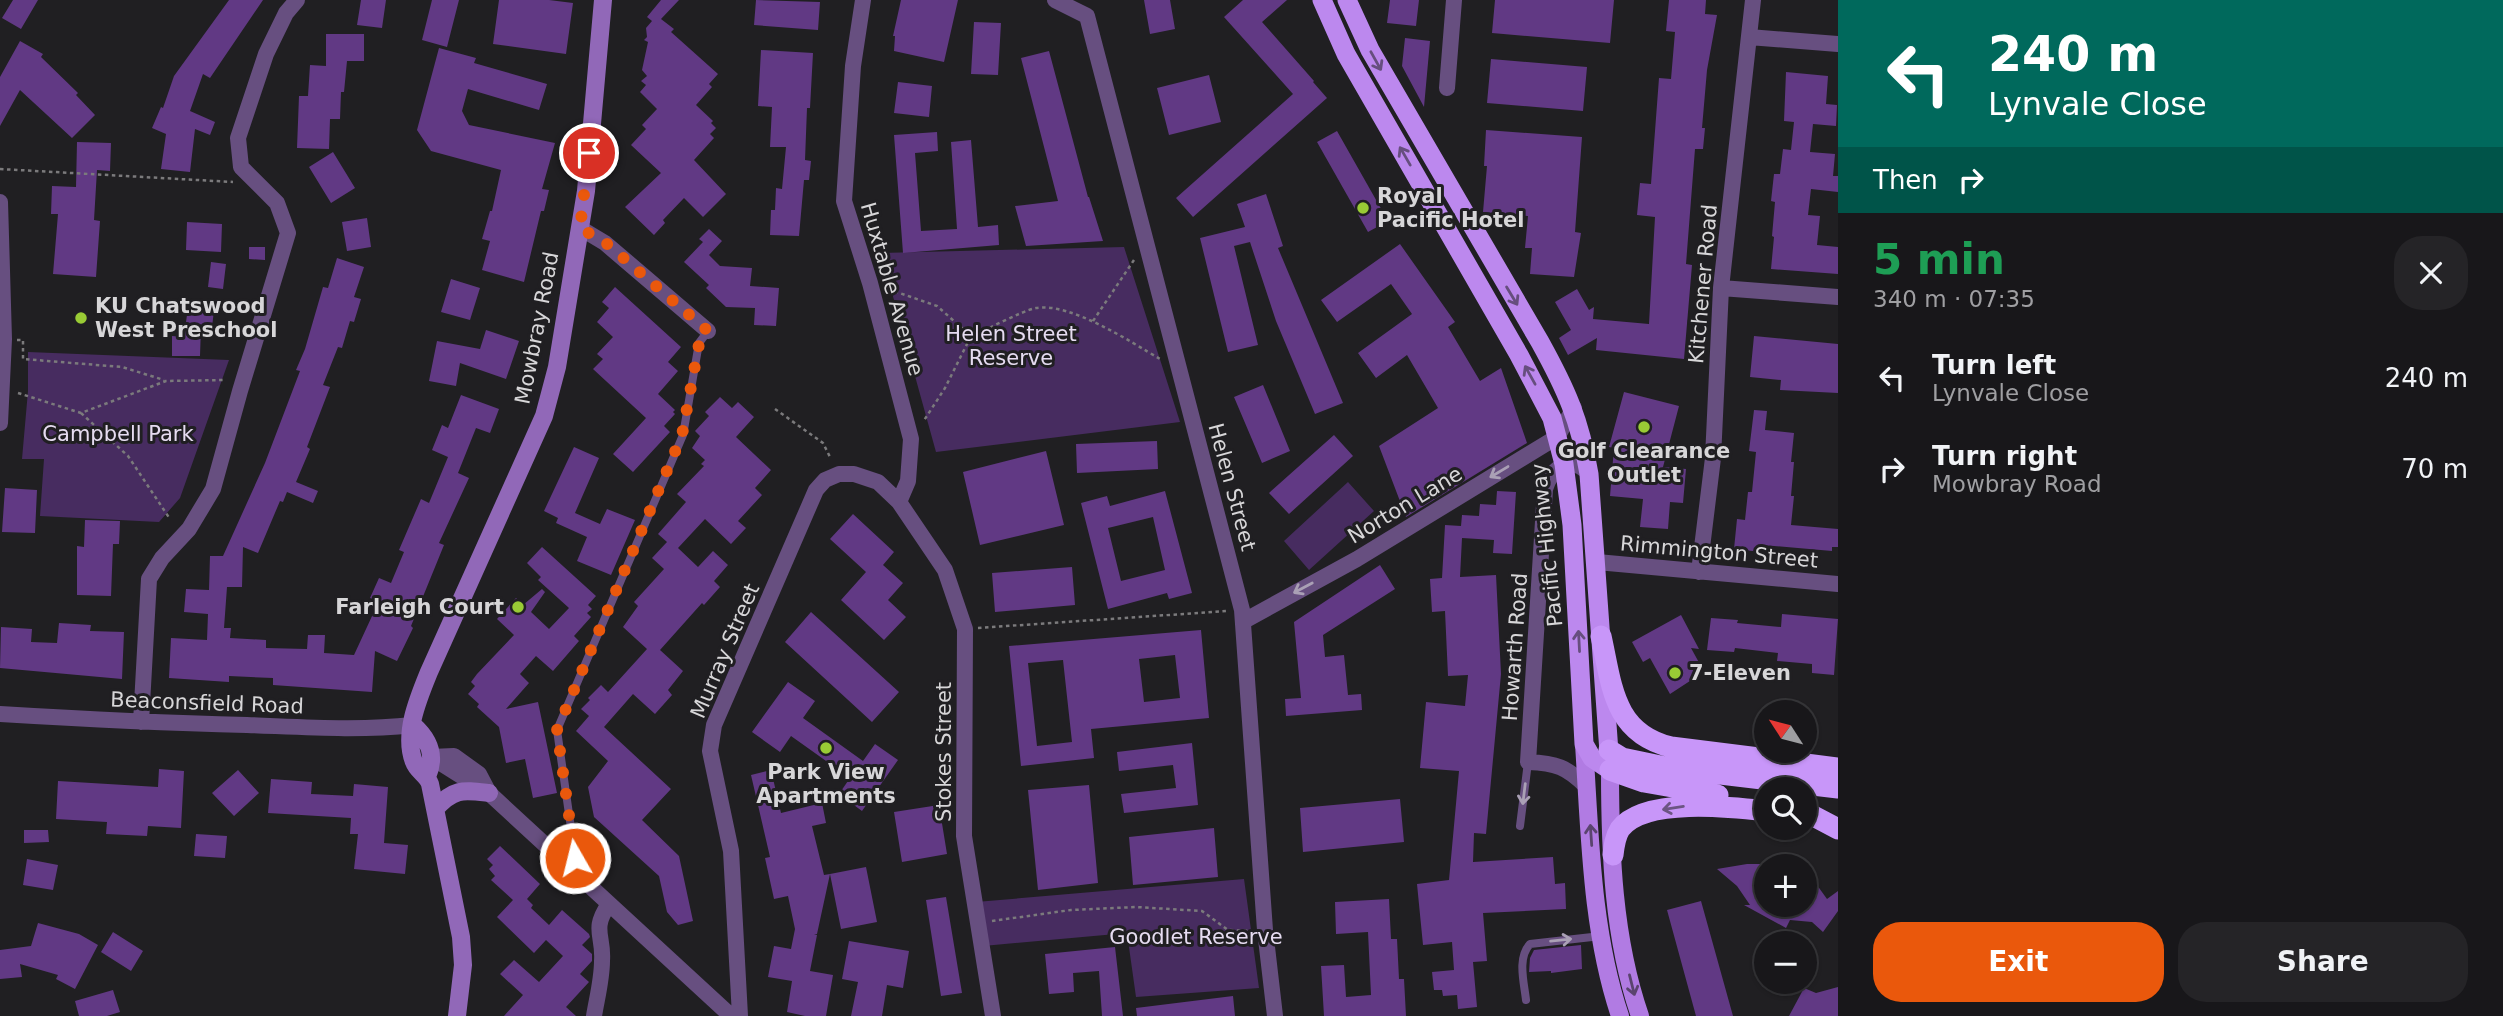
<!DOCTYPE html>
<html lang="en">
<head>
<meta charset="utf-8">
<style>
	body { margin:0; font-family:"DejaVu Sans",sans-serif; background:#252427; color:#f1f3f6; height:100vh; display:flex; flex-direction:column; font-size:26px; white-space:nowrap }
	* { box-sizing:border-box; margin:0 }
	p { font-size:23px; color:#9f9fa2 }
	.icon { flex:none; width:38px; height:38px; fill:none; stroke:currentColor; stroke-width:2; stroke-linecap:round; stroke-linejoin:round }
	.map { position:relative; flex:1; overflow:hidden }
	.drawer { display:flex; flex-direction:column; background:#18171a; width:665px }
	.drawer>* { flex:none }
	.guide { background:#00695c; color:#fff; overflow:hidden }
	.needle { width:46px; rotate:306deg }
	.fabs { position:absolute; left:1754px; top:700px; display:grid; gap:14px }
	.fabs a { display:grid; place-items:center; width:63px; height:63px; border-radius:50%; background:#18171a; box-shadow:0 2px 5px #0004,0 0 0 2px #363639; font-size:35px }
	.pin { position:absolute; display:grid; place-items:center; width:60px; height:60px; color:#fff; margin:-30px; border:4px solid #fff; border-radius:50%; box-shadow:0 2px 7px #0007 }
	.me { position:absolute; width:77px; margin:-38px; rotate:352deg; stroke-linejoin:round; filter:drop-shadow(0 0 5px #0008) }
	.turn { display:flex; align-items:center; gap:24px; height:147px; padding:0 35px; font-size:32px }
	.turn .icon { width:91px; height:91px; stroke-width:2.5 }
	.turn b { display:block; font-size:49px; line-height:60px }
	.then { display:flex; align-items:center; height:66px; padding:0 35px; background:#0003; gap:14px; font-size:26px }
	.round { display:grid; place-items:center; flex:none; width:74px; height:74px; border-radius:28px; background:#252427 }
	.summary { display:flex; align-items:center; justify-content:space-between; height:119px; padding:0 35px }
	h1 { font-size:42px; font-weight:600; line-height:52px; color:#1e9e55 }
	.button { display:flex; gap:14px; margin-top:auto; padding:14px 35px }
	.button a { flex:1; height:80px; border-radius:28px; background:#ea580c; color:#fff; font-size:28px; font-weight:600; line-height:80px; text-align:center }
	.button a+a { background:#252427; color:#f1f3f6 }
	ul { padding:0; list-style:none }
	li { display:flex; align-items:center; gap:21px; height:91px; padding:0 35px }
	li div { flex:1 }
	li b { display:block; font-size:26px }
	li em { font-style:normal }
	main { display:flex; flex:1; min-height:0 }
	.map>svg:first-child { display:block }
	.green { fill:#472c60 }
	.building { fill:#613984; fill-rule:evenodd }
	.lines { fill:none; stroke-linecap:round; stroke-linejoin:round }
	.path { stroke:#7b7a7c; stroke-width:2.5; stroke-dasharray:3.5 3.5; stroke-linecap:butt }
	.service { stroke:#674f80; stroke-width:8 }
	.minor { stroke:#674f80; stroke-width:16 }
	.secondary { stroke:#9168b8; stroke-width:18 }
	.primary { stroke:#b17be3; stroke-width:18 }
	.trunk { stroke:#bc88ee; stroke-width:19 }
	.motorway { stroke:#c896f9; stroke-width:21 }
	.oneway { stroke:#664e7e }
	.oneway2 { stroke:#aaa0b5 }
	.oneway3 { stroke:#6c5583 }
	.oneway4 { stroke:#5a446f }
	.route { stroke:#ea580c; stroke-width:12; stroke-dasharray:0 21.6 }
	.poi-dot { fill:#99cb35; stroke:#201f22; stroke-width:2.5 }
	.labels { text-anchor:middle; dominant-baseline:central; stroke-width:6; stroke-linejoin:round; paint-order:stroke }
	.poi-label { font-size:21px; font-weight:bold; fill:#d7d6d8; stroke:#201f22; text-anchor:start }
	.street-label { font-size:21px; fill:#d7d6d8; stroke:#201f22 }
	.park-label { font-size:21px; fill:#e6dcf1; stroke:#201f22 }
</style>
</head>
<body>
<main>
<div class="map">
<svg width="1838" height="1016" viewBox="0 0 1838 1016">
	<rect width="100%" height="100%" fill="#201f22"/>
	<path class="green" d="M1124,247L1180,422L936,452L881,253Z
		M28,352L229,360L180,498L159,522L40,516L44,459H22L28,391Z
		M1348,482L1374,511L1309,570L1284,541Z
		M1244,879L1259,988L1136,997L1127,933L983,946L976,902Z"/>
	<path class="building" d="M13,0H38L21,29L2,18Z
		M229,0H263L210,78L203,74L190,111L215,122L210,135L195,129L190,172L161,169L166,134L152,128L161,107L163,108L174,76Z
		M361,0H386L382,28L357,25Z
		M432,0H459L447,47L422,40Z
		M499,0H549L573,3L566,54L493,44Z
		M661,0H679L661,19L674,29L671,32L718,74L709,84L712,87L696,105L713,121L711,123L716,128L710,134L714,138L694,160L726,194L703,217L684,198L663,220L665,223L654,235L625,207L661,173L631,145L646,129L642,125L657,109L640,92L646,85L641,81L647,76L642,70L648,42L644,40L647,37L646,28L652,21L647,17Z
		M756,0L820,2L818,30L754,25Z
		M901,0H958L944,62L894,51L895,36H893Z
		M1144,0H1170L1175,29L1150,34Z
		M1243,0H1287L1262,22L1314,81L1313,82L1327,98L1193,217L1176,198L1293,94L1224,17Z
		M1390,0H1419L1416,26L1387,23Z
		M1495,0H1614L1610,43L1492,33Z
		M1669,0H1706L1705,14L1717,15L1707,70L1702,128H1705L1703,149H1695L1686,264L1692,265L1684,359L1596,350L1597,338L1568,355L1559,338L1571,330L1555,302L1577,289L1589,310L1594,307L1593,319L1649,324L1655,217L1637,215L1640,183L1651,184L1659,78L1671,79L1675,32L1666,31Z
		M974,22L1001,23L998,75L971,74Z
		M326,34H364V61H347L344,92H341L340,119H330L329,149L297,148L299,96H308L310,65L326,66Z
		M1405,38L1430,41L1424,107L1402,66Z
		M20,41L43,54L41,57L78,93L76,95L95,115L72,138L20,90L0,126V77Z
		M439,48L476,58L474,63L547,84L539,110L468,89L462,111L469,125L555,143L542,189L549,190L544,211H541L524,282L482,270L490,241L482,239L490,211H492L501,170L431,151L417,130Z
		M761,50L813,53L810,108H807L805,160L811,161L809,180H804L799,236L770,235L771,210H775L776,188L782,189L786,147H770L772,107L758,106Z
		M1049,51L1088,197H1089L1103,241L1026,246L1015,206L1058,201L1021,58Z
		M1491,59L1587,67L1583,111L1487,103Z
		M1786,72L1828,76L1826,104L1837,105L1836,126L1813,124L1810,152L1835,154L1833,176H1838V192L1811,189L1808,215L1820,216L1817,245L1838,247V274L1771,269L1774,237L1772,236L1775,202L1771,201L1774,174H1780L1783,149L1791,150L1794,122L1784,121Z
		M1209,75L1221,122L1169,135L1157,88Z
		M898,82L932,86L929,117L894,113Z
		M1486,130L1582,137L1575,232L1581,233L1574,277L1530,274L1532,248H1525L1528,216L1483,212L1487,166H1484Z
		M1337,131L1388,221L1368,232L1317,142Z
		M937,132L938,151L915,153L921,231L957,229L951,142L971,140L978,227L998,225L999,245L903,253L894,135Z
		M77,142L111,143L110,171L97,170L94,220L100,221L96,277L53,274L58,214H51L52,186L76,187Z
		M333,152L355,188L331,203L309,167Z
		M1266,194L1283,246L1278,248L1343,403L1315,414L1276,321L1250,242L1234,246L1258,345L1228,352L1200,238L1245,227L1237,204Z
		M367,218L371,247L347,251L342,222Z
		M187,222L222,224L221,252L186,250Z
		M709,229L722,241L709,255L720,266L752,268L750,286L779,288L776,326L754,325L755,308L726,307L706,288L709,285L684,262L703,242L699,239Z
		M1400,244L1455,322L1448,327L1480,381L1501,368L1527,443L1406,517L1379,446L1438,408L1407,355L1376,378L1358,353L1412,314L1391,284L1337,322L1321,300Z
		M249,247H265V260L249,259Z
		M337,258L364,267L354,297L361,299L354,322L350,321L342,348L338,347L323,385L330,387L307,447L310,449L296,482L318,491L313,503L287,492L283,502L280,501L258,553L243,547L242,587H227L224,628H231L230,638L266,640V648L307,649L308,635H325L324,653L354,655L379,601L370,598L379,578L391,583L404,552L399,550L421,499L429,503L448,457L432,450L442,425L448,428L461,395L499,409L490,433L476,428L458,473L469,478L439,543L444,545L411,626L413,628L397,661L375,651L372,692L273,685V678L229,676V682L169,678L171,638L207,640L208,614L184,612L186,589L209,590L210,556H223L265,463L300,371L296,370L305,349L323,287L328,288Z
		M211,262L226,264L223,289L208,287Z
		M451,279L480,288L470,320L441,312Z
		M615,287L681,347L668,362L678,371L658,394L675,410L673,412L675,414L664,426L670,432L633,472L613,454L646,418L593,369L603,359L597,354L613,337L597,322L609,308L602,302Z
		M189,300L215,302L212,327L201,326L200,356H172V336L184,337Z
		M486,330L519,341L506,379L460,363L456,386L429,381L437,341L480,349Z
		M1754,336L1838,344V393L1780,390L1781,380L1750,377Z
		M1263,385L1290,451L1262,463L1234,397Z
		M1624,392L1679,406L1663,467L1686,469L1683,503L1670,502L1668,529L1640,527L1643,499L1610,496L1614,448L1609,447Z
		M720,397L732,408L738,402L754,417L736,437L771,470L755,488L762,495L738,521L746,528L731,544L705,519L678,548L698,567L713,551L728,565L714,581L720,587L704,605L702,603L660,650L683,671L668,690L672,695L655,714L633,694L604,727L671,789L642,820L679,856L693,921L678,925L667,912L659,876L594,817L588,787L608,761L576,731L589,716L581,709L590,700L588,698L601,685L608,692L647,649L623,627L638,606L634,602L664,569L652,558L667,542L658,534L686,502L677,494L704,466L701,464L705,460L692,448L700,436L695,431L709,416L705,412Z
		M1754,410L1767,411L1765,430L1794,433L1791,462H1794L1791,496H1794L1791,525L1838,529V547H1832V551L1762,545V552L1734,549L1737,519L1745,520L1748,492H1752L1756,452L1749,451Z
		M1334,435L1353,456L1289,514L1269,493Z
		M1157,441L1158,469L1077,473L1076,444Z
		M574,447L599,458L575,513L600,524L607,509L635,520L611,575L577,561L587,537L556,523L558,518L544,511Z
		M1046,451L1064,525L980,545L963,472Z
		M5,488L37,490L35,533L2,532Z
		M1165,491L1192,593L1169,599L1167,593L1108,609L1081,503L1107,496L1110,506ZM1153,517L1165,570L1121,581L1108,528Z
		M1497,491L1516,492L1512,554L1493,553L1494,540L1462,538L1460,577L1496,575L1501,674L1486,834L1474,833L1473,862L1553,857L1555,884L1565,883L1566,909L1483,913L1487,961L1473,962L1477,1007L1458,1009L1457,995L1443,996L1442,990H1434L1432,972L1454,970L1452,942L1423,945L1417,884L1449,880L1459,771L1420,768L1426,702L1465,706L1468,675L1448,676L1445,611L1432,612L1430,579L1442,578L1445,525L1461,526L1462,515L1479,516L1480,504L1496,505Z
		M853,514L894,552L883,565L903,583L888,600L906,617L884,640L841,600L866,572L830,539Z
		M85,520L120,521L119,544H113L111,596L77,595V546L84,547Z
		M542,547L596,596L588,605L592,609L587,613L591,617L574,636L579,641L553,671L536,656L520,674L529,683L506,709L538,702L557,793L533,798L525,759L506,763L499,727L477,707L479,704L468,694L475,686L471,682L477,674L514,635L497,619L516,598L523,605L542,589L545,592L531,612L549,629L569,608L538,580L541,577L527,563Z
		M1380,565L1395,589L1323,635L1325,657L1344,655L1348,695L1361,694L1362,710L1286,716L1285,699L1301,698L1294,622Z
		M1072,567L1075,605L995,612L992,573Z
		M811,612L899,692L872,722L785,642Z
		M1782,614L1838,619L1834,675L1812,673V664L1777,661L1778,653L1735,648L1734,652L1707,650L1711,618L1738,620L1737,623L1781,627Z
		M1681,615L1699,649L1691,648L1702,668L1692,674L1693,679L1670,694L1650,658L1643,662L1632,642Z
		M59,623L91,625L90,631L124,632L122,679L0,668L1,627L32,629L31,642L57,643Z
		M1201,630L1209,718L1091,729L1094,758L1021,766L1009,646ZM1175,655L1180,698L1144,702L1139,659ZM1063,660L1072,742L1037,746L1028,663Z
		M788,682L815,701L803,718L863,761L875,744L898,760L862,811L839,794L850,778L791,736L780,752L752,732Z
		M1192,743L1198,805L1124,813L1121,794L1176,788L1173,765L1119,771L1117,752Z
		M159,769L184,771L181,828L148,826L147,836L106,834L107,822L56,819L58,781L158,787Z
		M238,770L259,793L234,816L212,793Z
		M771,770L781,813L822,803L826,823L812,826L824,875L830,874L817,934L814,935H817L810,971L833,975L826,1016H805L787,1012L792,981L768,977L774,946L791,949L795,929L788,896L774,899L765,858L770,857L751,775Z
		M271,779L312,782L311,794L353,796L354,784L388,787L384,843L408,845L405,874L354,869L358,834H350L351,818L268,813Z
		M1089,785L1098,883L1038,890L1028,790Z
		M1400,799L1404,842L1303,852L1300,808Z
		M939,805L947,854L902,862L894,812Z
		M1214,828L1218,877L1133,885L1129,837Z
		M24,830H48L49,842L24,843Z
		M196,834L227,836L225,858L194,856Z
		M500,846L540,884L527,899L533,905L531,908L549,925L562,910L589,934L590,937L582,945L592,954V961L580,974L589,982L566,1007L576,1016H504L523,995L500,974L514,960L539,982L563,956L546,940L534,953L497,917L513,900L491,880L495,876L489,869L493,865L487,859Z
		M27,859L58,865L53,890L23,885Z
		M1747,864H1766V905H1804V867L1827,899L1838,891V911L1823,932L1812,922L1790,920L1786,928L1744,905H1750L1737,886L1717,869Z
		M866,867L877,922L841,929L830,874Z
		M946,897L962,993L941,996L926,900Z
		M1389,899L1391,939H1397L1399,979H1404L1406,1016H1324L1321,966L1344,965L1346,997L1371,995L1368,932L1336,934L1335,902Z
		M1701,901L1733,1016H1696L1667,910Z
		M38,923L79,934L98,945L75,989L56,979L58,975L20,964L22,977L0,979V950L31,946Z
		M113,932L143,951L131,971L101,952Z
		M849,941L909,951L903,988L887,985L882,1016H851L858,982L842,979Z
		M1581,945L1582,969L1551,973V971L1529,972L1530,958L1534,950Z
		M1115,947L1123,1016H1102L1099,971L1073,973L1074,992L1049,994L1045,954Z
		M1838,987V1016H1789L1804,988L1816,993Z
		M113,990L120,1012L107,1016H79L75,1001Z
		M1233,996L1235,1016H1137L1136,1008Z"/>
	<g class="lines">
		<path class="path" d="M0,169L233,182
			M888,289L937,306L971,336L945,388L923,422
			M1093,321L1134,260
			M971,336C987,330 1021,311 1036,308C1070,302 1131,342 1160,359
			M17,340H23V359L122,367L164,380
			M18,393L81,413L166,381L226,380
			M775,409L823,443L831,459
			M81,413L128,456L170,519
			M978,628L1227,611
			M992,921L1071,910L1136,907L1202,911L1228,930L1251,931"/>
		<path class="service" d="M1520,826L1528,762
			M577,870L557,730L683,435L699,343L708,331
			M1526,1000C1524,982 1517,958 1530,944L1601,936"/>
		<path class="minor" d="M863,0L853,66L844,201L870,283L911,439L908,481L899,502
			M1055,0L1087,16L1242,610L1265,930L1275,1016
			M1749,37L1838,44
			M1447,88L1454,0
			M0,202L4,339L0,423
			M580,228L605,243L708,331
			M1721,288L1838,297
			M1597,562L1838,584
			M1699,572L1713,458L1721,288L1753,0
			M1244,621L1357,559L1557,437L1574,408
			M0,714C82,719 164,723 247,725C303,727 358,731 413,725
			M141,722L149,579L162,558L189,529L213,489L240,391L288,233L277,203L241,167L238,138L266,54L286,13L297,0
			M431,757L454,756L479,774L489,793L731,1016
			M431,757L485,791
			M1587,787C1567,767 1556,763 1528,762L1545,489C1552,467 1571,454 1589,474
			M594,1016C597,998 602,979 602,961C604,935 591,930 609,904
			M740,1016L731,851L710,751L714,725L816,490L825,480L839,474H854L878,482L899,502L945,570L965,629L964,836L993,1016"/>
		<path class="secondary" d="M413,725C430,740 436,756 427,777
			M435,809C454,788 463,790 489,793
			M457,1016L463,965L461,937L430,784C427,775 417,771 414,762C403,734 418,699 429,672L544,416L557,367L586,191L603,0"/>
		<path class="primary" d="M1584,744C1590,834 1591,930 1620,1016
			M1610,770C1610,852 1613,938 1640,1016"/>
		<path class="trunk" d="M1322,0L1346,54L1519,355L1552,418L1564,464L1572,525L1584,744L1592,758L1610,770
			M1347,0L1370,50L1540,342C1566,389 1580,420 1589,474L1610,766"/>
		<path class="motorway" d="M1601,636C1612,685 1613,733 1671,747L1838,768
			M1609,750L1622,758L1670,768L1838,788
			M1610,770L1644,782L1718,795
			M1804,811L1838,829
			M1613,855C1614,846 1615,837 1620,829C1644,797 1731,807 1766,811"/>
	</g>
	<defs><path id="oneway-shaft" d="M-6 0H5M1.5-3L5.5 0L1.5 3" fill="none" stroke-width="1.6" stroke-linecap="round" stroke-linejoin="round" transform="scale(1.75)"/></defs>
	<g class="oneway">
		<use href="#oneway-shaft" transform="translate(1376 61) rotate(61)"/>
		<use href="#oneway-shaft" transform="translate(1405 156) rotate(-120)"/>
		<use href="#oneway-shaft" transform="translate(1512 296) rotate(59)"/>
		<use href="#oneway-shaft" transform="translate(1530 375) rotate(-119)"/>
		<use href="#oneway-shaft" transform="translate(1579 641) rotate(-93)"/>
	</g>
	<g class="oneway2">
		<use href="#oneway-shaft" transform="translate(1499 472) rotate(149)"/>
		<use href="#oneway-shaft" transform="translate(1303 588) rotate(152)"/>
		<use href="#oneway-shaft" transform="translate(1524 794) rotate(97)"/>
		<use href="#oneway-shaft" transform="translate(1561 940) rotate(-6)"/>
	</g>
	<use class="oneway3" href="#oneway-shaft" transform="translate(1673 808) rotate(171)"/>
	<g class="oneway4">
		<use href="#oneway-shaft" transform="translate(1591 835) rotate(-94)"/>
		<use href="#oneway-shaft" transform="translate(1632 985) rotate(76)"/>
	</g>
	<g class="lines">
		<path class="route" d="M575,858L557,730L682,435L699,344L708,331L606,243L580,228L589,153"/>
	</g>
	<g class="poi-dot">
		<circle cx="1363" cy="208" r="7"/>
		<circle cx="81" cy="318" r="7"/>
		<circle cx="1644" cy="427" r="7"/>
		<circle cx="518" cy="607" r="7"/>
		<circle cx="1675" cy="673" r="7"/>
		<circle cx="826" cy="748" r="7"/>
	</g>
	<g class="labels">
		<g class="poi-label">
			<text x="1377" y="196">Royal<tspan x="1377" dy="24">Pacific Hotel</tspan></text>
			<text x="95" y="306">KU Chatswood<tspan x="95" dy="24">West Preschool</tspan></text>
			<text x="1644" y="451" text-anchor="middle">Golf Clearance<tspan x="1644" dy="24">Outlet</tspan></text>
			<text x="504" y="607" text-anchor="end">Farleigh Court</text>
			<text x="1689" y="673">7-Eleven</text>
			<text x="826" y="772" text-anchor="middle">Park View<tspan x="826" dy="24">Apartments</tspan></text>
		</g>
		<g class="street-label">
			<text transform="translate(1703 284) rotate(-85)">Kitchener Road</text>
			<text transform="translate(892 289) rotate(74)">Huxtable Avenue</text>
			<text transform="translate(537 328) rotate(-79)">Mowbray Road</text>
			<text transform="translate(1232 487) rotate(75)">Helen Street</text>
			<text transform="translate(1405 505) rotate(-31)">Norton Lane</text>
			<text transform="translate(1547 545) rotate(-96)">Pacific Highway</text>
			<text transform="translate(1719 552) rotate(5)">Rimmington Street</text>
			<text transform="translate(1515 647) rotate(-86)">Howarth Road</text>
			<text transform="translate(725 651) rotate(-67)">Murray Street</text>
			<text transform="translate(207 703) rotate(2)">Beaconsfield Road</text>
			<text transform="translate(944 752) rotate(-90)">Stokes Street</text>
		</g>
		<g class="park-label">
			<text x="1011" y="334">Helen Street<tspan x="1011" dy="24">Reserve</tspan></text>
			<text x="118" y="434">Campbell Park</text>
			<text x="1196" y="937">Goodlet Reserve</text>
		</g>
	</g>
</svg>
<div class="fabs">
<a><svg class="needle" viewBox="-14 -14 28 28"><path d="M0-13l5 13h-10z" fill="#e53935"/><path d="M0 13l5-13h-10z" fill="#9f9fa2"/></svg></a>
<a><svg class="icon" aria-label="search" viewBox="0 0 24 24"><circle cx="10" cy="10" r="6"/><path d="M15 15l6 6"/></svg></a>
<a>+</a>
<a>−</a>
</div>
<div class="pin" style="left:589px;top:153px;background:#d93025"><svg class="icon" aria-label="arrive" viewBox="0 0 24 24"><path d="M6 21V4h12l-3 4 3 4H6"/></svg></div>
<svg class="me" style="left:575px;top:858px" viewBox="-20 -20 40 40"><circle r="17" fill="#ea580c" stroke="#fff" stroke-width="3"/><path d="M0-11L8 9 0 5-8 9z" fill="#fff"/></svg>
</div>
<section class="drawer">
<div class="guide">
<div class="turn"><svg class="icon" aria-label="left" viewBox="0 0 24 24"><path d="M17 20v-9H6M10 6l-5 5 5 5"/></svg><div><b>240 m</b>Lynvale Close</div></div>
<div class="then">Then<svg class="icon" aria-label="right" viewBox="0 0 24 24"><path d="M7 20v-9h11M14 6l5 5-5 5"/></svg></div>
</div>
<div class="summary"><div><h1>5 min</h1><p>340 m · 07:35</p></div><a class="round"><svg class="icon" aria-label="close" viewBox="0 0 24 24"><path d="M6 6l12 12M18 6L6 18"/></svg></a></div>
<ul>
<li><svg class="icon" aria-label="left" viewBox="0 0 24 24"><path d="M17 20v-9H6M10 6l-5 5 5 5"/></svg><div><b>Turn left</b><p>Lynvale Close</p></div><em>240 m</em></li>
<li><svg class="icon" aria-label="right" viewBox="0 0 24 24"><path d="M7 20v-9h11M14 6l5 5-5 5"/></svg><div><b>Turn right</b><p>Mowbray Road</p></div><em>70 m</em></li>
</ul>
<div class="button"><a>Exit</a><a>Share</a></div>
</section>
</main>
</body>
</html>
